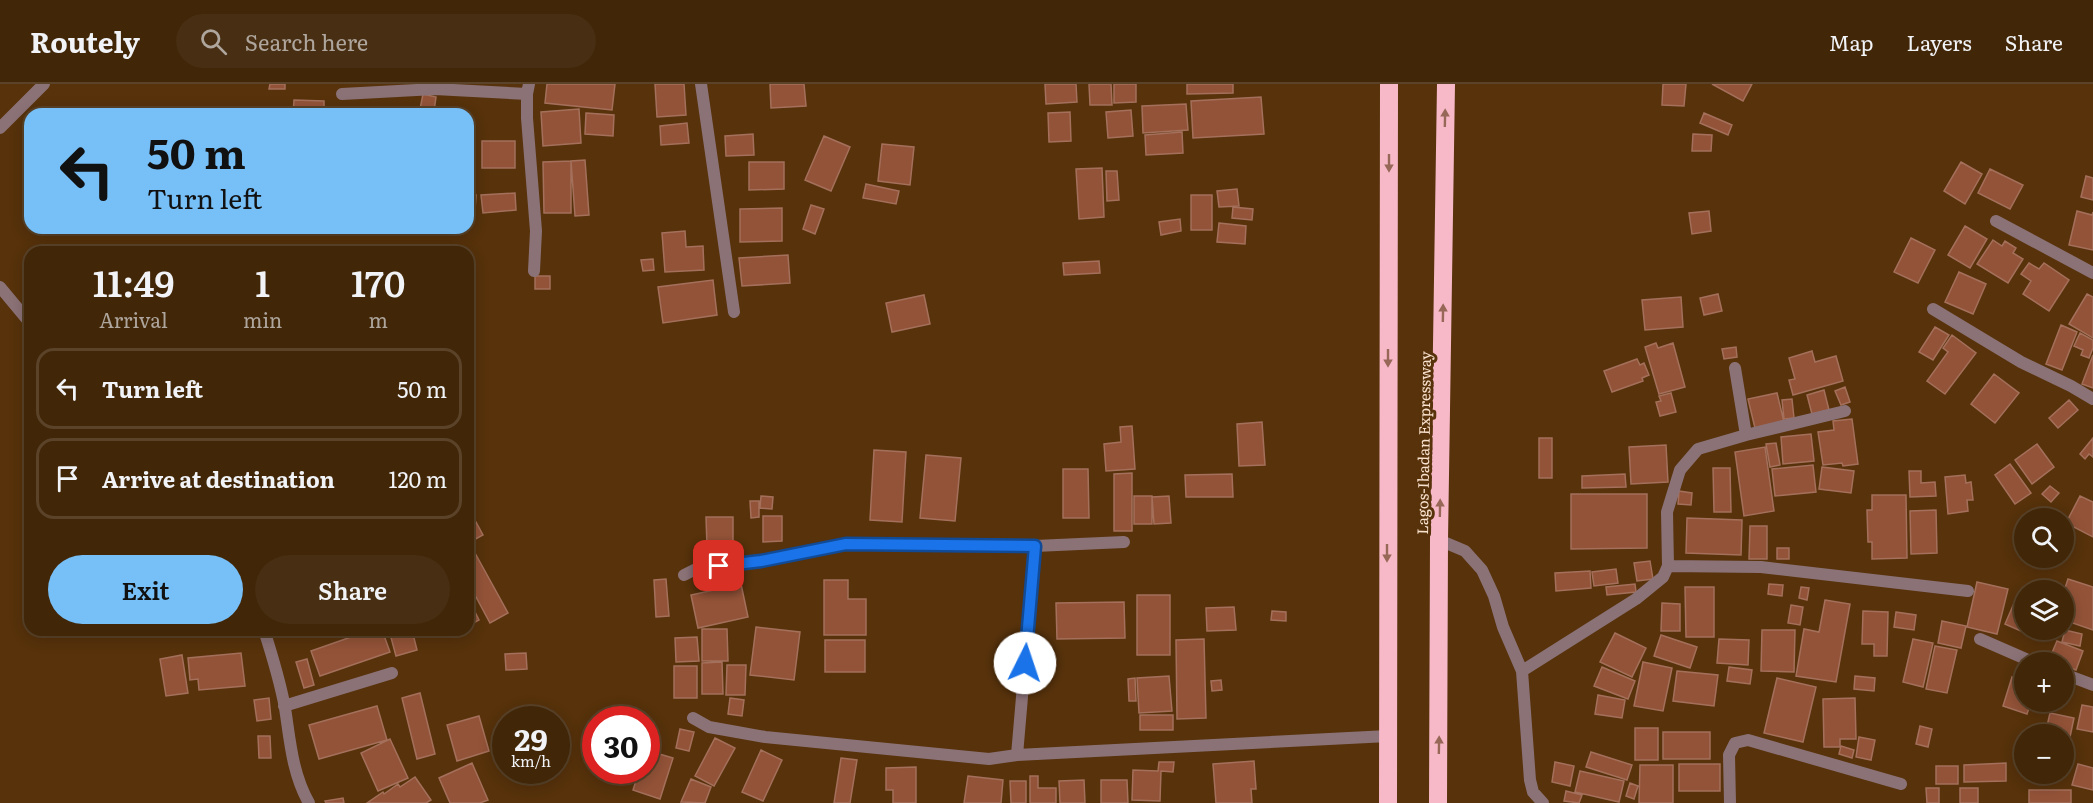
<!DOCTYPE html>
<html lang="en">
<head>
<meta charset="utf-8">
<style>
	body { margin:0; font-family:Literata,serif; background:#482e12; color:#f1f3f6; height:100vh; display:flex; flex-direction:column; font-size:22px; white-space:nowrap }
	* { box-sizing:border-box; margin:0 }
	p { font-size:20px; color:#aea59c }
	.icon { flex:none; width:33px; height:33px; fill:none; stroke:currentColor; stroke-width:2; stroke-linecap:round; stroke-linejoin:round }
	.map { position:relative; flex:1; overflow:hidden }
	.sheet { position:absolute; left:24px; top:162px; width:450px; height:390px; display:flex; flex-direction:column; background:#412608; border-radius:18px; box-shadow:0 3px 15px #0003,0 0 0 2px #5a4329 }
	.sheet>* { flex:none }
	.banner { position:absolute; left:24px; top:24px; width:450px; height:126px; border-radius:18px; box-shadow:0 3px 15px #0003,0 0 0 2px #5a4329; background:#77bff7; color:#111; overflow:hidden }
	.fabs { position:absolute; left:2014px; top:424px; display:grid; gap:12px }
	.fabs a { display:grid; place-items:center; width:60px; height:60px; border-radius:50%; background:#412608; box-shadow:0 3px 15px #0003,0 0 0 2px #5a4329; font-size:30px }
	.speed { position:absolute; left:492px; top:622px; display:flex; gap:12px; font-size:30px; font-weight:700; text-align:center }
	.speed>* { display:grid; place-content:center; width:78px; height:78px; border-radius:50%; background:#412608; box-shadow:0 3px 15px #0003,0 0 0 2px #5a4329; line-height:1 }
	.speed small { font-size:15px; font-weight:400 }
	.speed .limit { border:9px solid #d22; background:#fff; color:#111 }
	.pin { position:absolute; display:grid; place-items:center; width:51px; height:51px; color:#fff; margin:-26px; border-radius:12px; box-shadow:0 3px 9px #0006 }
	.me { position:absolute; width:66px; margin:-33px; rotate:4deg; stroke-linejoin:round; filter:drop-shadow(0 0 4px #0008) }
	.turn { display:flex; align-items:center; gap:21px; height:126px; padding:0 24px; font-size:27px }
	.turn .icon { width:78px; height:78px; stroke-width:2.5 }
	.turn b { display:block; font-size:42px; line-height:51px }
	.eta { display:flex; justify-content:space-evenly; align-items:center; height:102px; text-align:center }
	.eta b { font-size:36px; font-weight:600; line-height:42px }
	.cta { display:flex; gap:12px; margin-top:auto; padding:12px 24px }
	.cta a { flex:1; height:69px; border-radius:36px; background:#77bff7; color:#111; font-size:24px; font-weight:600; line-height:69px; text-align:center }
	.cta a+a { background:#482e12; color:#f1f3f6 }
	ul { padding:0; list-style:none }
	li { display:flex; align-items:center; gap:18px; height:81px; margin:0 12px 9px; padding:0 12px; border:3px solid #5a4329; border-radius:18px }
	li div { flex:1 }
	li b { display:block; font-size:22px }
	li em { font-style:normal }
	header { display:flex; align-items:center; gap:36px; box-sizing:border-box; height:84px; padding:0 30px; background:#412608; border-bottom:2px solid #5a4329 }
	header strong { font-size:28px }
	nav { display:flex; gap:33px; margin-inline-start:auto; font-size:21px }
	.search { width:420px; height:54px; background:#482e12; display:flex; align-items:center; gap:15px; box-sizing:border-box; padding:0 21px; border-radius:33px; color:#aea59c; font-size:22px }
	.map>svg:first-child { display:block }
	.building { fill:#935338; stroke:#a4705b; stroke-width:1.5 }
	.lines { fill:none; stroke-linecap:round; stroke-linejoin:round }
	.minor { stroke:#8b7277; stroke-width:12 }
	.motorway { stroke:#f7b9c8; stroke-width:18 }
	.oneway { fill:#976857 }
	.route-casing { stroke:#114b97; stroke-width:15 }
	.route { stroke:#1a73e8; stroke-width:10 }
	.labels { text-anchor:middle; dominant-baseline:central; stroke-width:6; stroke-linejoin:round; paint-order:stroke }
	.street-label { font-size:15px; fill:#f8e1cd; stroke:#57320b }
</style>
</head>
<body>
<header>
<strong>Routely</strong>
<div class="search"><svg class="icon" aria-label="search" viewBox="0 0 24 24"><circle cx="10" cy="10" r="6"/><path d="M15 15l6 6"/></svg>Search here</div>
<nav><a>Map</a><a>Layers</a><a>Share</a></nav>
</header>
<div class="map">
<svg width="2093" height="719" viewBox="0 0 2093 719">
	<rect width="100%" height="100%" fill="#57320b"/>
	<path class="building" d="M270,0H285V5H269Z
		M547,0H615L612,26L545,19Z
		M655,0H684L686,31L657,33Z
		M770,0H804L806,22L771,24Z
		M1045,0H1076L1077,18L1046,20Z
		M1089,0H1111L1112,21H1090Z
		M1114,0H1136V18L1114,19Z
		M1187,0H1233V9L1187,10Z
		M1663,0H1686L1684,22L1662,21Z
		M1712,0H1752L1743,17Z
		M423,10L436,13L434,27L420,25Z
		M1261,13L1264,50L1193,54L1191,17Z
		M294,16L324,17V30H293Z
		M1186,20L1188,46L1143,49L1142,22Z
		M579,25L581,59L543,62L541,28Z
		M1131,26L1133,52L1108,54L1106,28Z
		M1070,28L1071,57L1049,58L1048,29Z
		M586,29L614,31L613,52L585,50Z
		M1704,29L1732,41L1728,51L1700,39Z
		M687,39L689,59L661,61L660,42Z
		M1182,48L1183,69L1146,71L1145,51Z
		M753,50L754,71L726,72L725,52Z
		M1693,50L1712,51L1711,67H1692Z
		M468,51L471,105H468Z
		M824,52L850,63L831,107L805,96Z
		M482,57H515V84H482Z
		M882,60L914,63L910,101L878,97Z
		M585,76L589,131L575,132L571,77Z
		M571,77V129H544L543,78Z
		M749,78H784V105L749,106Z
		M1961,78L1982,90L1965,120L1944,107Z
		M1102,84L1104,133L1079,135L1076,85Z
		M1990,85L2023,101L2010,125L1978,109Z
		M1106,87H1117L1119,116L1107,117Z
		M2086,92L2093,94V116L2081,113Z
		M866,100L899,107L896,120L863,114Z
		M1237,105L1239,122L1219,123L1217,107Z
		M515,109L516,126L483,129L481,111Z
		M468,111H476L475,126H468Z
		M1191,111H1212V146H1191Z
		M811,121L824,125L815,150L803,145Z
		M1233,123L1253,125L1252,136L1232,134Z
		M782,124V157L740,158V125Z
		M1709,127L1711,147L1692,150L1689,129Z
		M2077,127L2092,131L2093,128V166L2069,161Z
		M1180,135L1181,147L1161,151L1159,138Z
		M1219,139L1246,142L1245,160L1217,158Z
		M1965,142L1987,155L1970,184L1948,171Z
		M685,147L686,163L703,162L704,186L665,188L662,149Z
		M1911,154L1935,166L1918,199L1894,188Z
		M1993,156L2002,162L2005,157L2016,164L2013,169L2023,175L2008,199L1977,180Z
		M788,171L790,199L742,202L739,174Z
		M653,175L654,186L643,187L641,176Z
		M1099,177L1100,189L1064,191L1063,179Z
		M2029,179L2039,185L2044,179L2069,196L2049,227L2023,210L2031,197L2021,190Z
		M1959,188L1986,200L1973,230L1945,218Z
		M535,192H550V205H535Z
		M713,196L717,231L663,239L658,203Z
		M1718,210L1722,227L1704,231L1700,214Z
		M2087,210L2093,213V254L2069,240Z
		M924,211L930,240L892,248L886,219Z
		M1681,213L1683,243L1645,246L1642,216Z
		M2061,241L2077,248L2062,286L2046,280Z
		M1935,243L1949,251L1933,276L1919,268Z
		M2080,249L2093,256V264L2089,274L2081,271L2083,266L2074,262Z
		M1952,251L1976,269L1945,310L1927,297L1948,268L1943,264Z
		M1656,259L1658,264L1673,259L1685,303L1659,310L1645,263Z
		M1736,263L1737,273L1724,275L1722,265Z
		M1812,267L1815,278L1836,272L1843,297L1793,311L1789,296L1795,295L1789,274Z
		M2093,271V304L2082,300Z
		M1637,275L1640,281L1644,279L1649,291L1642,294L1643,297L1612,308L1604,287Z
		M1994,290L2019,309L1995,339L1971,320Z
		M1845,303L1850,318L1841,321L1835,307Z
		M1824,306L1829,326L1812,330L1807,311Z
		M1671,309L1676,328L1660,332L1656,318L1661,317L1659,312Z
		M1777,309L1784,338L1755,344L1748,315Z
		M1792,315L1794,334L1784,335L1782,316Z
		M2069,316L2078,326L2058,344L2049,334Z
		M1852,335L1858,380L1843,382L1842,379L1823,381L1818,348L1834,346L1833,337Z
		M1262,338L1265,381L1239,382L1237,340Z
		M1132,342L1135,385L1106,387L1104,360L1121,358L1120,343Z
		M1811,350L1814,377L1783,380L1781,353Z
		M1539,354H1552V394H1539Z
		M2093,354V373L2089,370L2085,375L2080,370Z
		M1776,359L1780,381L1770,383L1766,360Z
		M2037,360L2054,383L2032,400L2015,376Z
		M1666,361L1668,398L1631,400L1629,363Z
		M1765,363L1774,427L1744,432L1735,368Z
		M874,366L906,368L902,438L870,436Z
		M926,371L961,374L955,437L920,434Z
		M2010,380L2031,409L2015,420L1995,391Z
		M1813,381L1816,408L1775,412L1772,385Z
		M1822,383L1854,387L1851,409L1819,405Z
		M1713,384H1730L1731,428H1714Z
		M1063,385H1088L1089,434H1063Z
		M1909,387H1921V399L1935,398L1936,412L1910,413Z
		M1132,389V447H1114V390Z
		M1232,390L1233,413H1186L1185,391Z
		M1625,390L1626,403L1582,404V392Z
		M1965,391L1966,399L1971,398L1973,416H1967L1968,427L1948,430L1945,393Z
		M2050,402L2059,409L2051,418L2042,410Z
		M1679,407L1692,409L1691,421L1678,420Z
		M1571,410H1647V464L1571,465Z
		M1872,411H1906L1907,474L1872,475V458H1868L1867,426H1872Z
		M761,412L773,413L772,425L760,424Z
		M1134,412H1152V440H1134Z
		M1169,412L1171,439L1154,440L1152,413Z
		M2080,412L2093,418V453L2066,439Z
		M750,417H759V433L751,434Z
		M1936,426L1937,469L1911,470L1910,427Z
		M763,432H782V457L763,458Z
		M706,433H733V462H707Z
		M1687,434L1742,436L1741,471L1686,469Z
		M476,438L483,451L472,457L468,449V443Z
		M1750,442H1767V475H1749Z
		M1777,464H1789V475H1777Z
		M475,469L508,529L490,539L468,498V472Z
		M1650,477L1653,495L1637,497L1634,479Z
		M1616,485L1618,499L1594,502L1592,488Z
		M1590,487L1591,504L1556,507L1555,489Z
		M666,495L669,532L656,533L654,496Z
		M2068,495L2093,503V546L2064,536V507Z
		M824,496H848V515H866V551H824Z
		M1977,498L2008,505L1997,550L1967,543Z
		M741,500L748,533L698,544L691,511Z
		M1635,500L1636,508L1607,511L1606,503Z
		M1769,500L1783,501L1782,512L1768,510Z
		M1685,503H1714V553H1686Z
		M1801,503L1809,504L1807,516L1799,514Z
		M2018,510L2025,513V546H2043L2039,555L2005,540Z
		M1137,511H1170V571H1137Z
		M468,514L479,536L468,542Z
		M1825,516L1850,520L1836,598L1796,592L1804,545L1819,548Z
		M1124,518L1125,554L1057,555L1056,519Z
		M1662,519L1680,520V547H1661Z
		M1791,521L1803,523L1800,541L1788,539Z
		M1234,523L1236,546L1207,547L1206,524Z
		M1272,527L1286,528V537L1271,536Z
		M1863,527L1888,528L1887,572H1874V560H1862Z
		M1896,528L1916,531L1914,546L1894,543Z
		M1942,537L1966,542L1961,564L1938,559Z
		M756,543L800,548L794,596L750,591Z
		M702,545H727L728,577H702Z
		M178,546H206L179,552Z
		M318,546H340L321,552Z
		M371,546H382L390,568L320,592L311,567Z
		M389,546H412L417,566L396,572Z
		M1762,546H1795L1794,588L1761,587Z
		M2065,546L2082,550L2080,562L2062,558Z
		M1615,549L1646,564L1632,593L1600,578Z
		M1661,551L1697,563L1690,584L1654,572Z
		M697,553L699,577L676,578L675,554Z
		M1204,555L1206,634L1177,635L1176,556Z
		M1719,555L1749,556L1748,581L1717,579Z
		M1913,555L1933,559L1923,603L1903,598Z
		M825,556H865V588H825Z
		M2057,557L2083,567L2076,586L2064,582V579L2049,576Z
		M1935,562L1957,566L1947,609L1926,605Z
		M241,569L245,602L199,606L198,595L190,596L188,574Z
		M526,569L527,585L506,586L505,570Z
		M182,571L188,609L166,612L160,575Z
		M307,575L314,601L304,604L296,578Z
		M722,578L723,610H702V579Z
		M1643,578L1672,584L1663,627L1634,622Z
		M727,581H746L745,611H726Z
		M674,582H697V614H674Z
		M1602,583L1635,597L1628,615L1594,602Z
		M1729,583L1752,586L1750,600L1727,597Z
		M1677,587L1718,591L1714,622L1673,617Z
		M1169,592L1172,627L1139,629L1137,594Z
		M1855,592L1875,594L1874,607L1854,605Z
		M2012,593L2025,597V618H2031L2027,630L2003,622Z
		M1135,594L1136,617H1129L1128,595Z
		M1777,594L1816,603L1803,658L1764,649Z
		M1221,596L1222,606L1212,607L1211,597Z
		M420,609L435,670L417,675L402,614Z
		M1598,611L1625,616L1622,634L1595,630Z
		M269,614L271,635L257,637L254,616Z
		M730,614L744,616L742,632L728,630Z
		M1855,614L1856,655H1840V663H1824L1823,615Z
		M2082,621L2093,623V648L2077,645Z
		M377,622L387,656L319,675L309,641Z
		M2050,629L2074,634L2066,672L2064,671V651H2045Z
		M1140,631H1173V646H1140Z
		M479,632L489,667L457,677L447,641Z
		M1920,642L1932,645L1928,663L1916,660Z
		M1635,644H1658V676H1635Z
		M680,645L694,648L689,667L676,664Z
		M1663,648H1710V675H1663Z
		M258,652H270L271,674H259Z
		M1859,653L1875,656L1871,676L1856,673Z
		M715,654L735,664L714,702L695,692Z
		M390,655L408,694L378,707L361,669Z
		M1841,662L1854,666L1852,674L1839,670Z
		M646,666L673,674L660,715L633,706L639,687H646Z
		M761,666L782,676L763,717L742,708Z
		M1591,668L1632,681L1627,696L1586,683Z
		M841,674L857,676L850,719H834Z
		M1254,677L1256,705H1251L1252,719H1216L1213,680Z
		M1159,678H1174L1173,688L1161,687L1160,717L1132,716L1133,686L1158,687Z
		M1555,678L1574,682L1570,702L1552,698Z
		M472,679L488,716L480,719H450L439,694Z
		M2006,679V697L1964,698V681Z
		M1679,680H1720V707H1679Z
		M2078,680L2093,684V706L2072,701Z
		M1640,681H1673V719H1639Z
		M1936,682H1958V700H1936Z
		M916,683V719H893V706H886V684Z
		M1580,687L1624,697L1619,718L1575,708Z
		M2038,690H2058L2056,697L2037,693Z
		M968,692L1003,696L1001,719H964Z
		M1030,692H1038V704H1056V719H1030Z
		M415,693L431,716L426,719H367L383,708L384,710L398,700L400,703Z
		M691,695L711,703L705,719L681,718Z
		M1084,696L1085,719H1060L1059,697Z
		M1101,696H1127L1128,719H1101Z
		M1010,697H1026V719H1011Z
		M1630,699L1638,702L1634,715L1626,712Z
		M1926,704H1939V719H1927Z
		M1960,704H1978V719H1960Z
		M2029,706H2071V719H2029Z
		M1566,707L1582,711L1579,719L1564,717Z
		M343,714L344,719H326L325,717Z"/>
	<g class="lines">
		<path class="minor" d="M529,0L527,10V34L536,147L534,187
			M701,0L734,228
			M342,10L435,5L527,10
			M0,44L44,0
			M1996,137L2093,189
			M0,203L30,239
			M1933,225L2021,278L2071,302L2093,315
			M1735,284L1746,351
			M1439,456L1465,467L1482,486L1494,512L1503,543L1522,587L1530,696L1533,708L1543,719
			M1668,482L1761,483L1968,507
			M684,491L698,484L761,477L846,460L1035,462L1124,458
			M264,546C272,571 280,597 285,624C290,656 292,689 309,719
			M1980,555L2035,579
			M1522,587L1636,515L1663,493L1668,482L1667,428L1680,386L1698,365L1746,351L1845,327
			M2064,590L2093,601
			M284,622L392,589
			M693,634L709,643L765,653L989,675L1017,671L1388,652
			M1017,671L1035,462
			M1730,719L1729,671L1735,659L1748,656L1901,700"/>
		<path class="motorway" d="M1388,719L1389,0
			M1438,719L1439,456L1446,0"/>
	</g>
	<defs><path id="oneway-solid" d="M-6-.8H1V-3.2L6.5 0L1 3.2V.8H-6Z" transform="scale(1.5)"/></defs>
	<g class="oneway">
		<use href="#oneway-solid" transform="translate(1445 34) rotate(-89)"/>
		<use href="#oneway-solid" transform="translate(1389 79) rotate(90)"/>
		<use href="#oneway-solid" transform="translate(1443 229) rotate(-89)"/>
		<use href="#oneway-solid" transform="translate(1388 274) rotate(90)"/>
		<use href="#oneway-solid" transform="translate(1440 424) rotate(-89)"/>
		<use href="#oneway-solid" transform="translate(1387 469) rotate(90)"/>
		<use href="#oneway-solid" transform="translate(1439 661) rotate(-89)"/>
	</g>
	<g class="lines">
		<g class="route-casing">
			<path id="route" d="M719,482L761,477L846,460L1035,462L1025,579"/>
		</g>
		<use href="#route" class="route"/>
	</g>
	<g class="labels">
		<g class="street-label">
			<text transform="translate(1423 359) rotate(-89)">Lagos-Ibadan Expressway</text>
		</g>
	</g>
</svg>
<div class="fabs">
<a><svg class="icon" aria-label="search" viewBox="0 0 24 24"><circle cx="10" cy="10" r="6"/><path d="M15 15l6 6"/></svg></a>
<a><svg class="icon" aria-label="layers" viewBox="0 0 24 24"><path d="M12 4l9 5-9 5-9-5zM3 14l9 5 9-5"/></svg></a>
<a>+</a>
<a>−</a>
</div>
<div class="speed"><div>29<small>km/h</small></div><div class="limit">30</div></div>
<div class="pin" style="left:719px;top:482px;background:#d93025"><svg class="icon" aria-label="arrive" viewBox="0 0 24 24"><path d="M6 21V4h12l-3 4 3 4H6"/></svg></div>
<svg class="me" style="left:1025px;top:579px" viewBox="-20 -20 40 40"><circle r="19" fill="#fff"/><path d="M0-13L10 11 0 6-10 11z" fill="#1a73e8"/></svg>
<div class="banner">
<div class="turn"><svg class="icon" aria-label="left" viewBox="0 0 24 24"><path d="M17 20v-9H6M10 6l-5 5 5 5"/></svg><div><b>50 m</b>Turn left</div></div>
</div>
<section class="sheet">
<div class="eta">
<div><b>11:49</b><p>Arrival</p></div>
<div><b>1</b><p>min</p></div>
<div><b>170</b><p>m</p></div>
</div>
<ul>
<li><svg class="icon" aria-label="left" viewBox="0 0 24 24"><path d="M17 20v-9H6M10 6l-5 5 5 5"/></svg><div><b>Turn left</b></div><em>50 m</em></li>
<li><svg class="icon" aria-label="arrive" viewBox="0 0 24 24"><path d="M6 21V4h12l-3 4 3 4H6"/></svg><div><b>Arrive at destination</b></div><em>120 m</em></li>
</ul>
<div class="cta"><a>Exit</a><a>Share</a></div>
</section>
</div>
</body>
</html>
